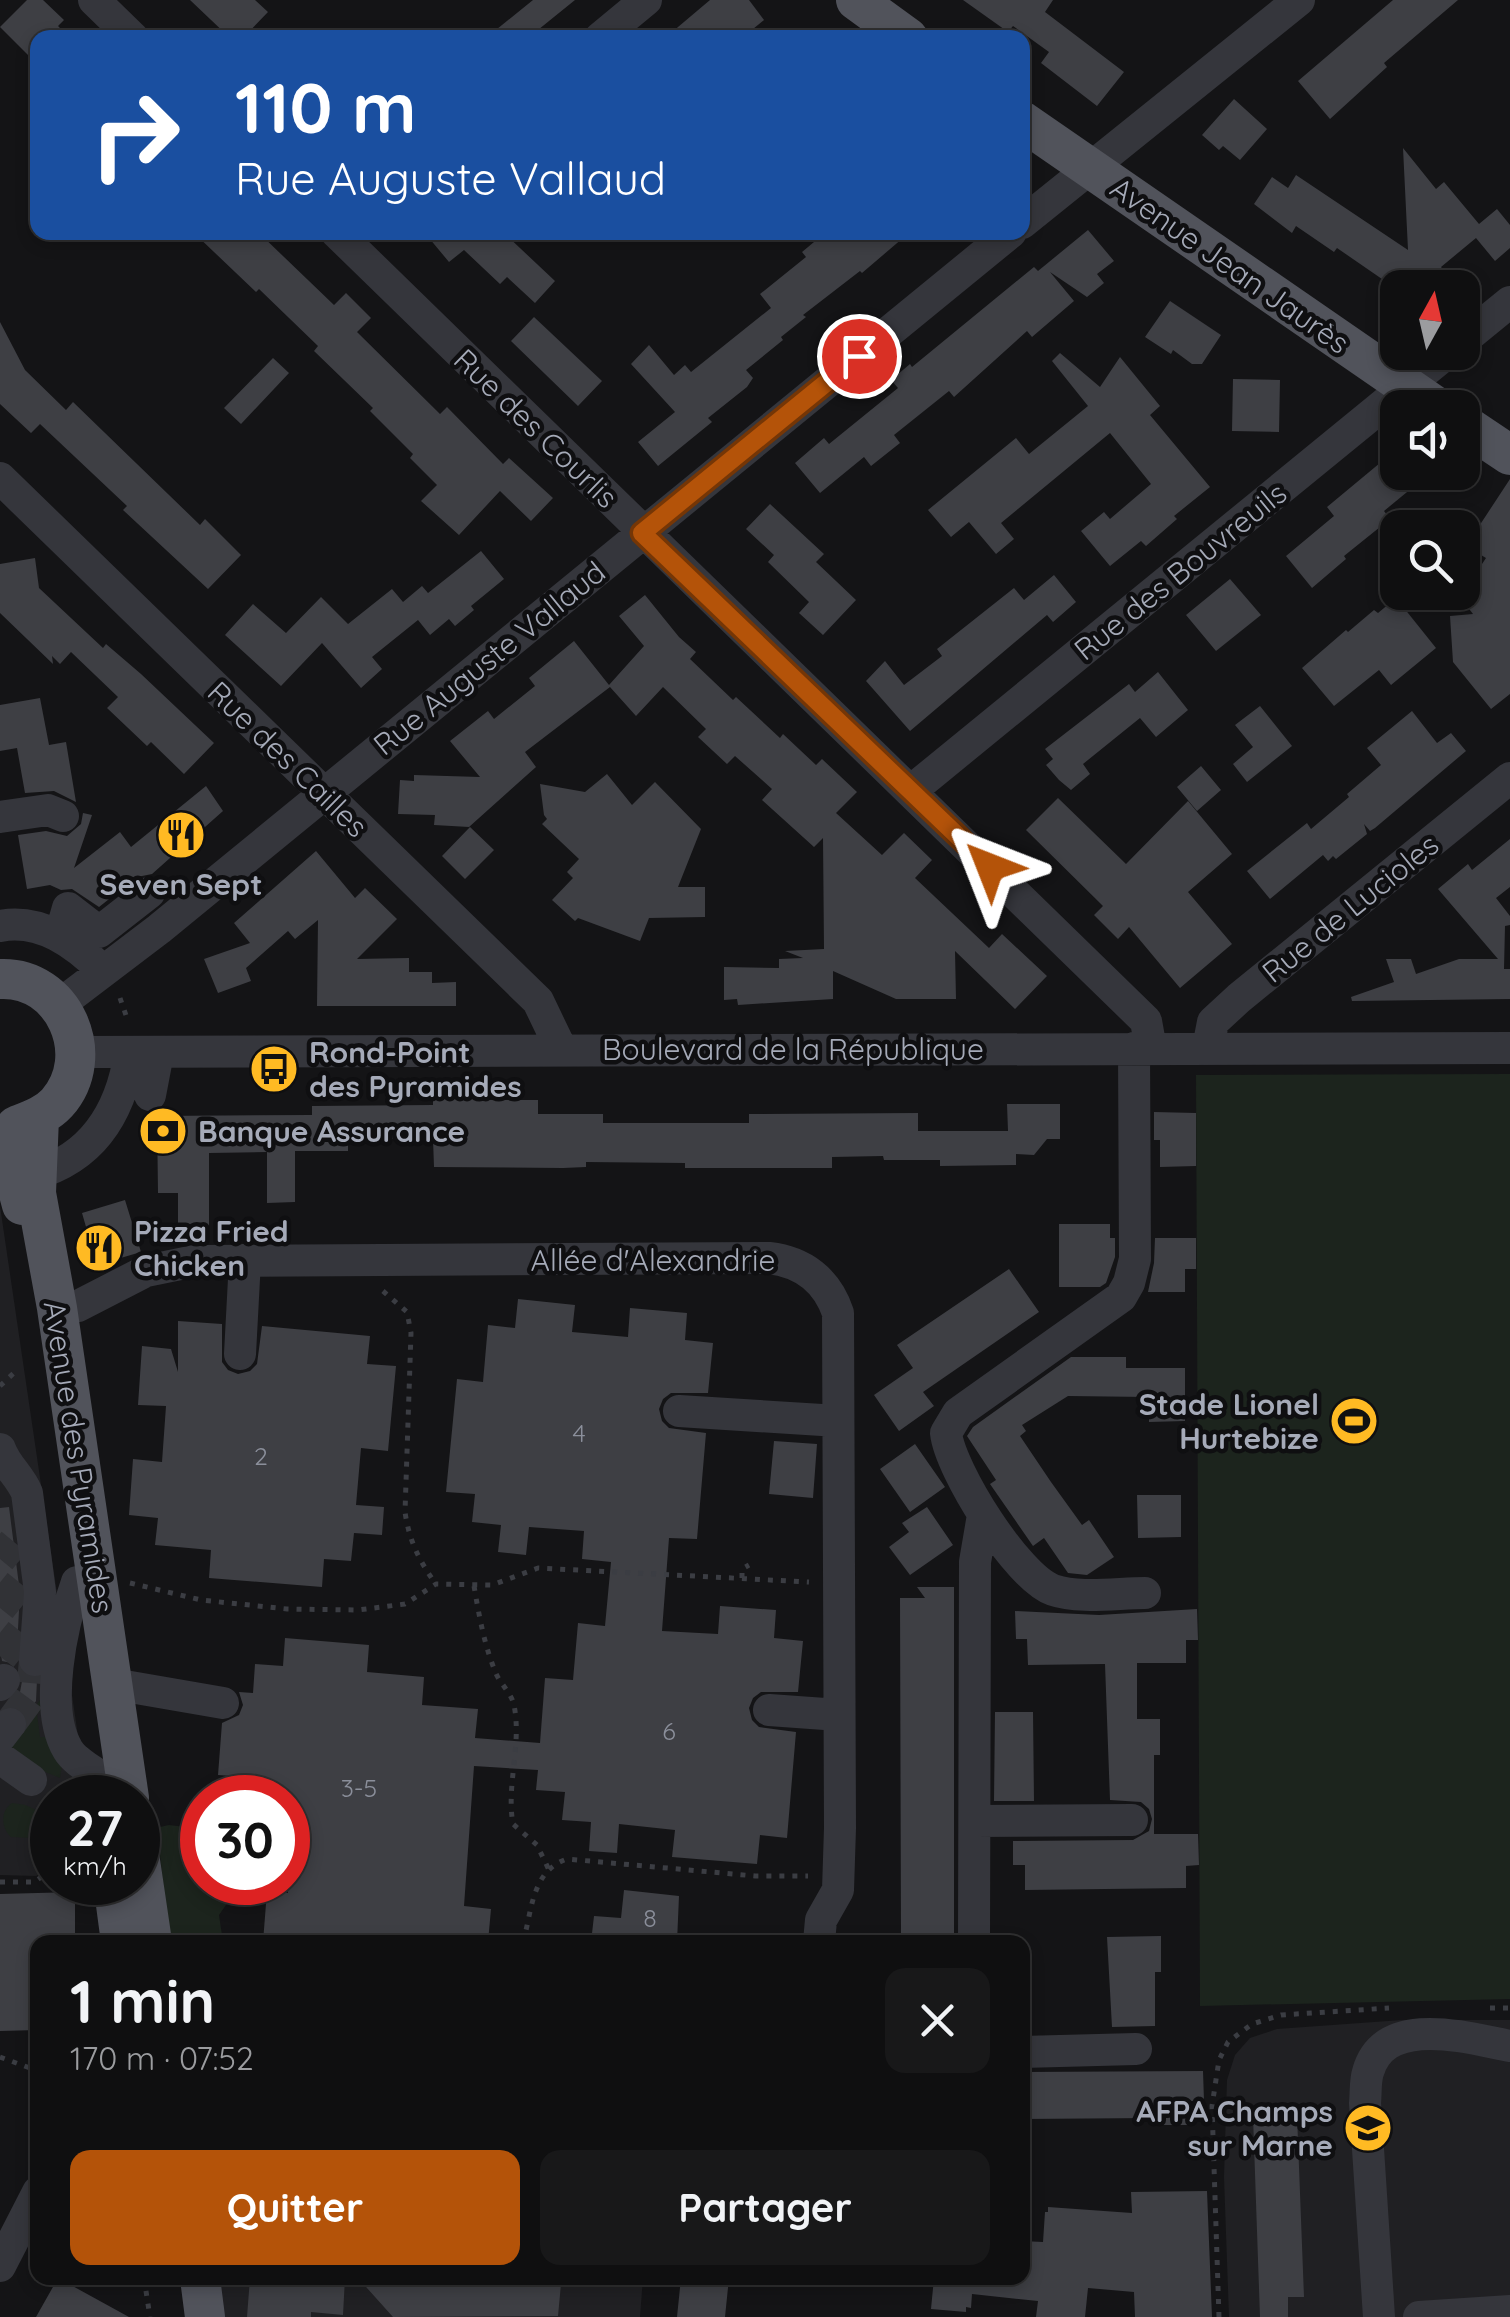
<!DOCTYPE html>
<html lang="fr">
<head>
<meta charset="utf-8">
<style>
	body { margin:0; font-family:Quicksand,sans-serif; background:#181819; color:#f1f3f6; height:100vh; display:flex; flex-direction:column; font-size:38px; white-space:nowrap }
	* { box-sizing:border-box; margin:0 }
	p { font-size:32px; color:#9b9c9f }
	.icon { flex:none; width:55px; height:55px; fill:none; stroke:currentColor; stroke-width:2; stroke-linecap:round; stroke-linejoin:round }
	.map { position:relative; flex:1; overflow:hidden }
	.sheet { position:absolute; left:30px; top:1935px; width:1000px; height:350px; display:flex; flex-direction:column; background:#0f0f10; border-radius:20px; box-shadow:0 5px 15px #0003,0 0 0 2px #2f2f30 }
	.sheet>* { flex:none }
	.guide { position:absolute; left:30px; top:30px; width:1000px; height:210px; border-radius:20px; box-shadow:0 5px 15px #0003,0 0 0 2px #2f2f30; background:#1a4fa0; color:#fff; overflow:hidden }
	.needle { width:65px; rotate:8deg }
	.buttons { position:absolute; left:1380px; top:270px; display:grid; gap:20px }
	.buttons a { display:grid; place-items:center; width:100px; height:100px; border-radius:20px; background:#0f0f10; box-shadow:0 5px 15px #0003,0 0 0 2px #2f2f30; font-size:50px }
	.speed { position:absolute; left:30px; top:1775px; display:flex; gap:20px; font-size:50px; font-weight:700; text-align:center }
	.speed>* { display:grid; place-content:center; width:130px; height:130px; border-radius:50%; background:#0f0f10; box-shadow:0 5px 15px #0003,0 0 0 2px #2f2f30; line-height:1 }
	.speed small { font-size:25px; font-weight:400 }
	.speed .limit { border:15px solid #d22; background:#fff; color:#111 }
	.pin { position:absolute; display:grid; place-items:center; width:85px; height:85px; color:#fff; margin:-42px; border:5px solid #fff; border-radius:50%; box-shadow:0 2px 10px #0007 }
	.me { position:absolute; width:110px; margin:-55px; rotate:315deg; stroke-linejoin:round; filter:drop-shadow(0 0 8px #0008) }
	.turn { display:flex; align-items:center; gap:35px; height:210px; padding:0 40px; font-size:45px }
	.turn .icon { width:130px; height:130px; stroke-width:2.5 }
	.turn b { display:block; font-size:70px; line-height:85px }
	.round { display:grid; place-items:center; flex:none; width:105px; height:105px; border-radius:20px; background:#181819 }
	.head { display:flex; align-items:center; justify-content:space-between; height:170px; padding:0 40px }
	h1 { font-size:60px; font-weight:800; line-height:75px }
	.button { display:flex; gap:20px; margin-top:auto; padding:20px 40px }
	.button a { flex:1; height:115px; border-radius:20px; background:#b45309; color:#fff; font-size:40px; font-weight:800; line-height:115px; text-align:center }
	.button a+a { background:#181819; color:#f1f3f6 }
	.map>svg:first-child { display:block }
	.built { fill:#202023 }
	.green { fill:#1c241d }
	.building { fill:#3e3f44 }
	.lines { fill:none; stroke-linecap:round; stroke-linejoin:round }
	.minor-tunnel { stroke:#313236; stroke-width:32; stroke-dasharray:32 16; stroke-linecap:butt }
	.path { stroke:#3b3d43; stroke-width:5; stroke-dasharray:5 8; stroke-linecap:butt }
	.minor { stroke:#35363c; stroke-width:32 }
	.major { stroke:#51535b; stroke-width:40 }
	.route-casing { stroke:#753606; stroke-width:25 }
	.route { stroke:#b45309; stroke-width:18 }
	.labels { text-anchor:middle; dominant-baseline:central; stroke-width:9; stroke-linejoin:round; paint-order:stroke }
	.number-label { font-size:25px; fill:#8b8f9b }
	.street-label { font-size:30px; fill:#a5aab8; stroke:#0f0f11 }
	.poi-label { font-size:30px; font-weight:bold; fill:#a5aab8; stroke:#0f0f11; text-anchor:start }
</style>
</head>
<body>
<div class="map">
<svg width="1510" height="2317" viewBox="0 0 1510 2317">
	<rect width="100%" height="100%" fill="#141416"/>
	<path class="built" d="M0,1206L87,1797L52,1798V1868L36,1876L0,1875Z
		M1402,2020H1510V2317H1229L1224,2177L1227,2080L1235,2055L1250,2038L1277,2029Z
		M217,2278H643L640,2317H223Z"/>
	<path class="green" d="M1510,1074V1999L1200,2006L1196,1075Z
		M43,1696V1708L37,1714L40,1737H49L62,1765L60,1778L21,1762L9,1742Z
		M12,1803L25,1805L50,1816V1824L32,1838L11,1837C1,1828 0,1811 12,1803Z
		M169,1825L202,1829V1882L250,1883L237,1889L219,1915L223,1942H170L158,1838L160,1827Z"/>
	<path class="building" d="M27,0H43L64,20L58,26L70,38H38V65L0,27Z
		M190,0H255L268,12L243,38H230Z
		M533,0H575L528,38H486Z
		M710,0H749L764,20L742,38H665Z
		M963,0H1053L1045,12L1124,72L1097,106L1041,63L1049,52L1013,26L1008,32Z
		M1393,0H1458L1384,63L1387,67L1330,119L1298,81Z
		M1234,99L1267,129L1240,160L1223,146L1219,150L1202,135Z
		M1403,148L1436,189L1444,182L1479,224L1497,209L1510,225V248L1495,261L1476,238L1441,267L1457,288H1395L1337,248L1334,252L1296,226L1292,233L1254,204L1272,177L1288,188L1296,175L1408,250Z
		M1088,230L1114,261L1097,274L1104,283L1087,297L1050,272L1074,301L1032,337L1027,331L954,397L949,391L894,435L900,443L871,466L864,457L820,493L795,463L824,438L829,444L898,388L891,380L910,364L912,367L1034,267L1038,271Z
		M193,232H258L334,305L346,293L371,318L357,332L440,414L447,407L503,464L509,458L553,498L531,521L500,491L459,535L421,501L437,485L410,458L413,454L370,411L373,408L314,351L318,346L259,289L256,292Z
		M424,232H503L555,281L535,303L507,277L500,284L464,250L449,262Z
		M826,232H910L862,273L860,271L803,315L806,317L781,337L783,340L746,370L753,378L747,387L708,418L712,422L658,466L638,442L675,412L631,364L649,345L674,375L685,365L691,372L771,308L760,294L806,257L802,252Z
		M1170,301L1221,335L1202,364H1192L1173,350L1171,354L1145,337Z
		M534,317L602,381L578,406L511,341Z
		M0,322L25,370L66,410L73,402L200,525L205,519L241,555L208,589L123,510L127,506L40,424L31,433L0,404Z
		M1060,353L1100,387L1120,357L1160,406L1150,415L1210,487L1174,516L1177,519L1146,546L1141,541L1110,566L1081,531L1104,512L1110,519L1151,484L1110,433L1001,523L1014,539L996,554L969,522L951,537L928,510L1016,438L1029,454L1088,406L1052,361Z
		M273,358L289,373L241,424L224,408Z
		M1233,379L1280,380L1279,432L1232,431Z
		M1392,453L1398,459V472H1409L1418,483L1384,511L1390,519L1344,556L1346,559L1312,588L1286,556L1334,516L1327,507Z
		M1510,479V694L1491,709L1453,662L1450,616L1473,614L1460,597L1486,558L1466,546Z
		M770,504L824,554L816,562L856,600L823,635L799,613L809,602L768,562L774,555L746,529Z
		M481,551L504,579L471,606L474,610L455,626L449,619L430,635L418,620L372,657L382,669L361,688L322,643L281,686L225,635L253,604L286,633L321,597L348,624L392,589L403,602L422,586L428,593Z
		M35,558L39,588L103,648L106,644L141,674L214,743L184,774L151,742L147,746L107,708L118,697L71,652L60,664L52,656L53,664L0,613V564Z
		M1054,575L1076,602L1053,622L1047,615L910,731L866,681L885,661L904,685L942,656L937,649L1014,588L1024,600Z
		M1230,579L1261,615L1216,651L1186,615Z
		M645,595L679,637L696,652L690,659L733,700L736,697L780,738L783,734L816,765L822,759L857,792L836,813L882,855L904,833L932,860L915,878L989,948L1002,934L1047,976L1015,1009L955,951L956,999H896L833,971V999L738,1005L737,999L724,1000V967L779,968V959L803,958L785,951L824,949L823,838L814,847L762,800L772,789L735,756L727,764L698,737L706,729L663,687L636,716L610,687L525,752L536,767L469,827L434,825L435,815L398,814L400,780L414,781V775L480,777L450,741L488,711L494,719L535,686L529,678L574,641L609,685L644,646L619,616Z
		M1396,598L1436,648L1391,685L1379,670L1334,706L1302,668L1346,630L1348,632L1374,610L1378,613Z
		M1158,672L1188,710L1156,737L1140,718L1083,764L1090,774L1071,790L1059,780L1046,765L1053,759L1045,749L1129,684L1135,692Z
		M40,698L49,745L66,742L76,802L54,791L25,793L17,748L0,751V705Z
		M1260,706L1292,746L1247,782L1233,764L1253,747L1235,725Z
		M1412,711L1437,743L1451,733L1466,751L1375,828L1370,831L1364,824L1367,834L1336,859L1333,856L1328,861L1323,855L1270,899L1247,871L1307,823L1311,829L1349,797L1347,794L1381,765L1367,748Z
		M1201,766L1221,790L1197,811L1177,787Z
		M607,774L632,805L655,782L701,829L678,887H705V917L649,918L640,941L578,918L575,921L552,900L573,878L567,872L579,859L542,824L547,819L544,815L540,784L585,792Z
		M206,786L223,811L152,874L137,877L99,907L72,889L61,890L50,885L27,889L18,835L46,831L67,836L81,824L83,813L92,815L74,868L120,832L131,847Z
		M1058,798L1126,864L1188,801L1232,854L1188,892L1232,944L1180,988L1129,927L1118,939L1094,915L1103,906L1026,830Z
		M470,827L494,850L465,879L442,856Z
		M1510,839V887L1496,898L1510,916V925L1505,926L1504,969H1510V999L1352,1001L1351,997L1394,982L1386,959H1411L1416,974L1459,959H1498L1438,889L1468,864L1472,870Z
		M316,851L355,898L365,888L397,919L357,959L409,958V972H432V983L456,982V1006H317L318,920L295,939L288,931L246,968L251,981L218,993L204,959L250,943L234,923Z
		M475,1095V1100H538V1114H603V1123H749V1114L918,1113V1131H1008L1007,1104H1060V1139H1047L1034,1155L1016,1154V1165L940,1166V1160H884L883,1156L832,1157V1168H685V1163L586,1162V1167L563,1168L434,1167L433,1139H348V1151H295V1202L267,1203V1152L209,1153V1237L178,1244V1193H158L157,1116L312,1115V1106L433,1105V1096Z
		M1154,1112L1196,1113V1166L1160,1167V1140H1154Z
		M125,1200L141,1252L97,1265L82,1213Z
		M1059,1224H1110V1238H1115V1257L1106,1283L1100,1287H1059Z
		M1155,1238H1196V1269H1185V1292H1148L1154,1263Z
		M1009,1269L1039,1312L923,1392L934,1406L899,1431L874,1395L913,1368L897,1345Z
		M518,1299L575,1305L572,1332L628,1337L630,1308L687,1313L685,1340L713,1343L708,1393H671L663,1399L659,1409L662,1421L669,1428L706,1433L697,1539L669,1538L662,1631L718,1634L720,1606L776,1610L774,1638L803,1641L798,1692H761L753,1698L749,1708L752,1720L759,1727L796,1732L787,1838L760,1835L757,1864L672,1857L675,1830L619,1824L617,1853L589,1851L591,1822L562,1820L565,1792L536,1790L538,1770L474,1766L464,1906L491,1909L488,1942H263L267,1891L288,1893V1798H246L247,1777L218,1775L222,1723L239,1715L243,1705L239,1692L253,1693L255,1664L283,1666L285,1638L369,1645L367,1672L424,1677L422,1705L478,1709L475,1738L540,1743L545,1678L573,1680L578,1623L605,1626L611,1562L582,1559L584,1531L529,1527L526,1555L498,1552L501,1525L472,1522L475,1494L446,1492L457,1379L483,1382L488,1325L515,1328Z
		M178,1321L222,1324V1362L228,1370L238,1374L250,1371L257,1364L262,1326L370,1336L367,1364L396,1366L388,1451L361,1448L356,1505L384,1507L382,1535L354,1533L351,1561L324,1559L322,1587L209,1578L211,1550L155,1545L158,1518L129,1515L133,1459L162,1462L166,1406L138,1405L142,1346L171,1349L178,1372Z
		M1071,1357H1126V1368H1185V1421L1149,1422V1397L1068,1396L1022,1425L1026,1431L1020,1436L1051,1482L1082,1525L1089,1520L1114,1557L1087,1575L1068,1573L1044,1538L1033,1546L990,1484L996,1480L967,1436L973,1427Z
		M774,1441L817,1444L813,1498L769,1494Z
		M915,1444L945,1487L910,1512L880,1469Z
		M1137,1495H1181V1537L1138,1538Z
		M9,1507L20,1593L16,1664L2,1661L0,1648V1508Z
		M927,1507L953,1545L910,1575L889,1547L909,1532L902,1523Z
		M917,1587H954V1942H901L900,1598H925Z
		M1197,1609L1198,1640H1186V1663H1137V1719H1160V1755H1154V1834H1198L1199,1865L1186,1866V1888L1025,1890V1865H1013V1841L1133,1840L1149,1831L1152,1819L1149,1809L1141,1802L1110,1800L1105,1664L1028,1665L1027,1639H1016L1015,1611L1099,1615Z
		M23,1676L37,1680L36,1701L27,1714L21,1708L7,1704L20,1692Z
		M995,1712H1033L1034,1801H994Z
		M624,1890L679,1896L677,1942H591L594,1916L621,1918Z
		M75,1892V1942H38V2030L0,2031V1894Z
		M1161,1936V1972H1155V2026L1112,2027L1107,1937Z
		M1203,2071L1204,2101H1190V2125H1153V2118L1022,2119V2072Z
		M1297,2115L1304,2297H1288V2317H1260L1253,2116Z
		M1207,2191L1212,2317H1135L1134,2292L1088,2288L1085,2317H1036L1038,2301L972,2294L971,2308L966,2307V2312L931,2309L934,2278H1022V2241L1043,2242L1045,2212H1048V2207L1132,2213L1131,2192Z
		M58,2278L129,2317H36Z
		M250,2278H345L343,2315L311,2312V2317H247Z
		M358,2278H478L561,2284L558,2316L393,2317Z
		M681,2278H729L725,2317H677Z"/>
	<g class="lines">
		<path class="minor-tunnel" d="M0,1559L14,1542
			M0,1608L25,1577
			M1,1657L30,1621
			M10,1724L32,1694L35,1660"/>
		<path class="path" d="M120,998L128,1021
			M383,1291L407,1312L411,1333L405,1512C409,1540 419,1561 436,1584
			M0,1386L18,1369
			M742,1578V1569L749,1565
			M130,1583L201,1600L287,1609L358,1610L405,1604L436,1584L492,1585L538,1568L809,1582
			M474,1586C479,1615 484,1644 495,1671C499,1683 511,1692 514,1705C522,1745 506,1785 513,1824L537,1845L549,1870
			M0,1882H34L52,1870
			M523,1942C532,1912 531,1871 567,1859L755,1876H808
			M1490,2008H1510
			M0,2057L38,2071
			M144,2278L150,2317
			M1219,2317L1212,2106L1219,2060L1228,2042L1252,2024L1281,2015L1389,2008"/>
		<path class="minor" d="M94,0L133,38
			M600,38L646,0
			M1022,223L1299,0
			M336,232L1146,1021L1151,1049
			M1462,341L1510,302
			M0,478L538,1001L561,1049
			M912,790L1448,352
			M0,817L48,810L63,816
			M0,926C41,918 76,944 103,971
			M60,936L68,908L99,932L149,893
			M59,1005L159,929L1011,232
			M1134,1048L1135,1259L1129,1283L1121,1297L958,1413L946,1433C950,1470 1017,1577 1053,1590C1079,1599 1117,1593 1145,1593
			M1208,1048L1213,1022L1239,998L1510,778
			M76,1052L1510,1048
			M150,1095L158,1053
			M35,1174C94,1157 121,1111 130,1053
			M57,1308L78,1306L146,1271L195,1261L769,1258C803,1262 827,1280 838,1313L840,1828L838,1890L821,1920L819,1942
			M240,1354L245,1260
			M679,1411L838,1421
			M0,1449C6,1466 20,1476 27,1493L40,1592L35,1660
			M77,1582C62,1624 43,1709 68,1750C75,1762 94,1771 105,1780
			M113,1684L223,1703
			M0,1685L4,1680
			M769,1710L839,1715
			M0,1737L10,1724
			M0,1758L31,1780
			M975,1821L1132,1820
			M974,1942L975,1562L983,1515
			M1022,2052L1136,2049
			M0,2266L38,2192
			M1379,2317L1365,2103C1366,2094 1365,2081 1368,2072C1385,2013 1468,2038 1510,2046
			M1419,2317L1510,2311"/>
		<path class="major" d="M856,0L908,38
			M1022,121L1438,408
			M1462,423L1510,455
			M0,979C64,976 99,1056 57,1103C46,1115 31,1120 16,1126
			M39,1117L36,1193L57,1308L129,1798
			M0,1138L6,1146L22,1205
			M138,1847L152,1942
			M113,1882L121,1942
			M200,2278L205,2317"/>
	</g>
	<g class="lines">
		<g class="route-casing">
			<path id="route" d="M859,356L642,533L990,867"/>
		</g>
		<use href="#route" class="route"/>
	</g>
	<defs>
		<g id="restaurant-disc" transform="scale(2.5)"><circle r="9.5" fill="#ffba23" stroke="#0f0f11"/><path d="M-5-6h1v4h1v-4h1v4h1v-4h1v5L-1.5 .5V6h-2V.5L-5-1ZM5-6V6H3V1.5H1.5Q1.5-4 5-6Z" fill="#111"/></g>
		<g id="bus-disc" transform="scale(2.5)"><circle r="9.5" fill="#ffba23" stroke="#0f0f11"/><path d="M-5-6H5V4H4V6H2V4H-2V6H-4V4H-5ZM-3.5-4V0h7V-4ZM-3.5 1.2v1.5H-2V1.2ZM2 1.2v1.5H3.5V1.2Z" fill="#111"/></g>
		<g id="bank-disc" transform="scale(2.5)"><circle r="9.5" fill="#ffba23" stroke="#0f0f11"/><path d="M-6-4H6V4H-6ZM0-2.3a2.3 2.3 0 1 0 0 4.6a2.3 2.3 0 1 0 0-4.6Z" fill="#111"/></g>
		<g id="stadium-disc" transform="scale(2.5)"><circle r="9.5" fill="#ffba23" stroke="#0f0f11"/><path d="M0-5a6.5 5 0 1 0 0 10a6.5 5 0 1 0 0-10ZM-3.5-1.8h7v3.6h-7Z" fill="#111"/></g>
		<g id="university-disc" transform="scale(2.5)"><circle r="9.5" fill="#ffba23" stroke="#0f0f11"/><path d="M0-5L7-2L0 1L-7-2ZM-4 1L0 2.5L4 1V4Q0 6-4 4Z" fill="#111"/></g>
	</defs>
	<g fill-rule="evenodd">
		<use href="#restaurant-disc" x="181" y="835"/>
		<use href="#bus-disc" x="274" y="1069"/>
		<use href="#bank-disc" x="163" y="1131"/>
		<use href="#restaurant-disc" x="99" y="1248"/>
		<use href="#stadium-disc" x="1354" y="1421"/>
		<use href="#university-disc" x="1368" y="2128"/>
	</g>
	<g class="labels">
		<g class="number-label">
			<text x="579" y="1432">4</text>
			<text x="261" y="1455">2</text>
			<text x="669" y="1730">6</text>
			<text x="359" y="1787">3-5</text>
			<text x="650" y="1917">8</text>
		</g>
		<g class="street-label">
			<text transform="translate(1230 265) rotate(35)">Avenue Jean Jaurès</text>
			<text transform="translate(536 428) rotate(44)">Rue des Courlis</text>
			<text transform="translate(1180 571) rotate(-39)">Rue des Bouvreuils</text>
			<text transform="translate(489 658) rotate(-39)">Rue Auguste Vallaud</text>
			<text transform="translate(288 759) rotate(44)">Rue des Cailles</text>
			<text transform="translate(1350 908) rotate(-39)">Rue de Lucioles</text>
			<text x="793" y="1049">Boulevard de la République</text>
			<text x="653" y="1260">Allée d'Alexandrie</text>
			<text transform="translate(79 1457) rotate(81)">Avenue des Pyramides</text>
		</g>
		<g class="poi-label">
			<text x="181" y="884" text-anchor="middle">Seven Sept</text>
			<text x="309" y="1052">Rond-Point<tspan x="309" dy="34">des Pyramides</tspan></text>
			<text x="198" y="1131">Banque Assurance</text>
			<text x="134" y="1231">Pizza Fried<tspan x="134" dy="34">Chicken</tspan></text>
			<text x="1319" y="1404" text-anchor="end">Stade Lionel<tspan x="1319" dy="34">Hurtebize</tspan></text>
			<text x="1333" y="2111" text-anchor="end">AFPA Champs<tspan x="1333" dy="34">sur Marne</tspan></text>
		</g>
	</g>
</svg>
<div class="buttons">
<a><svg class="needle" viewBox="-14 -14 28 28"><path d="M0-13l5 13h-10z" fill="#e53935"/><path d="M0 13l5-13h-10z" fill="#9b9c9f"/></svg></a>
<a><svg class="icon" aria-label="sound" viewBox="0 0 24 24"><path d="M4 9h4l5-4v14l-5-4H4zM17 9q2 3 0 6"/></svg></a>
<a><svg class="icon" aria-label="search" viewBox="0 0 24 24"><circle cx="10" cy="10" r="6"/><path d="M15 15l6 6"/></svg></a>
</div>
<div class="speed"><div>27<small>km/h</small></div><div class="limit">30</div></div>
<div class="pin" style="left:859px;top:356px;background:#d93025"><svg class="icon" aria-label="arrive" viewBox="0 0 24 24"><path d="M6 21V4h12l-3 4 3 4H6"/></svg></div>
<svg class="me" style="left:990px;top:867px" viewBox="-20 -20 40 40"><path d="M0-17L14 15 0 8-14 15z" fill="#b45309" stroke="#fff" stroke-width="4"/></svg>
<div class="guide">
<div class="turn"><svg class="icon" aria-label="right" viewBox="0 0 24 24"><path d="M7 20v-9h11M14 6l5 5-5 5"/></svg><div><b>110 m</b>Rue Auguste Vallaud</div></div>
</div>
<section class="sheet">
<div class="head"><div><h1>1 min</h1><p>170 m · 07:52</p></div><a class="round"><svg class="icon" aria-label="close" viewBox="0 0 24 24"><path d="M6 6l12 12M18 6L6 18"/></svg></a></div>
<div class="button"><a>Quitter</a><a>Partager</a></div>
</section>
</div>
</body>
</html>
